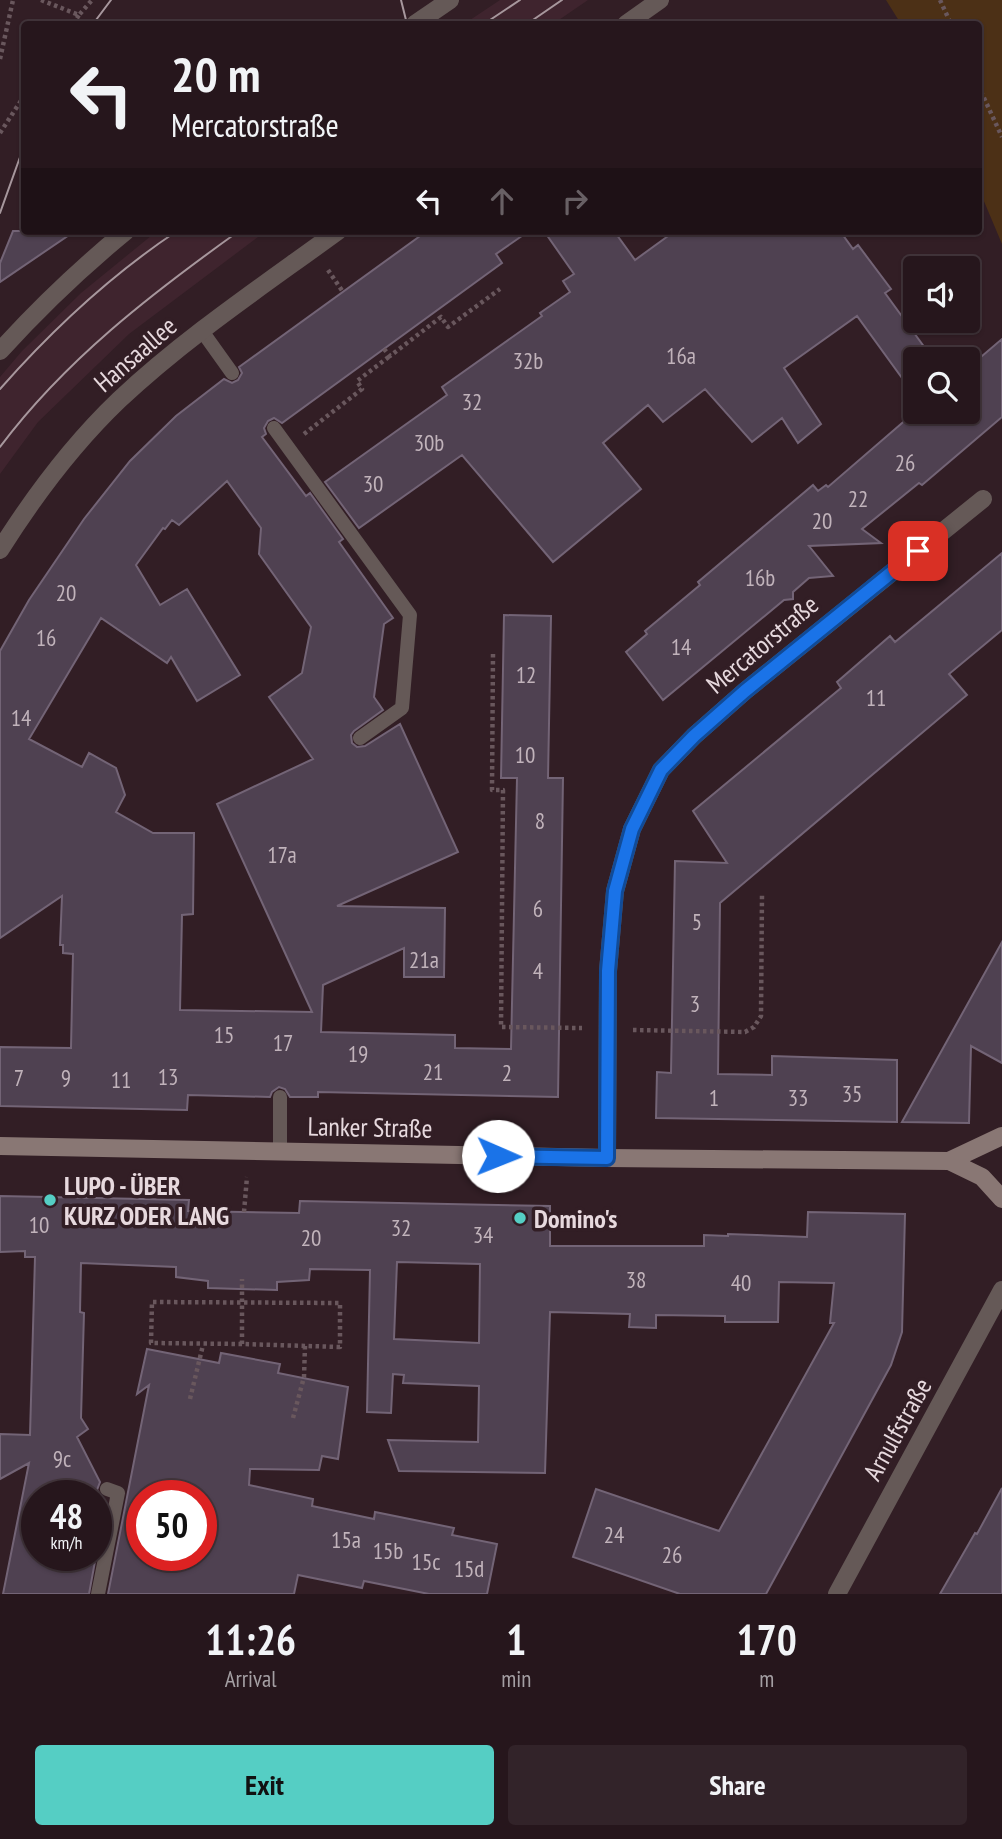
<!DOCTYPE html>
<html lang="en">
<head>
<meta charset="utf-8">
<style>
	body { margin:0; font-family:"PT Sans Narrow",sans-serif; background:#322329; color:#f1f3f6; height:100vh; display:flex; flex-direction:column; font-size:26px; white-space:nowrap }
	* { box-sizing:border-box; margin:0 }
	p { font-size:23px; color:#a49fa3 }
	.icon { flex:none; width:38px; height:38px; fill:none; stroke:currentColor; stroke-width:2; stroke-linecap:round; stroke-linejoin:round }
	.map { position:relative; height:1594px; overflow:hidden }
	.sheet { display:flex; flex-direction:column; background:#26161c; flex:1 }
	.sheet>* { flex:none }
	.hud { position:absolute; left:21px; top:21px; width:961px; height:214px; border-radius:7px; box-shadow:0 2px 5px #0004,0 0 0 2px #42353b; background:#26161c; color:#f1f3f6; overflow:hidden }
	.tools { position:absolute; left:903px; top:256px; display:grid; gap:14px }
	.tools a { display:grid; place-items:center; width:77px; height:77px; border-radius:7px; background:#26161c; box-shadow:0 2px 5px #0004,0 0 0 2px #42353b; font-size:35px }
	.speed { position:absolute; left:21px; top:1480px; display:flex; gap:14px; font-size:35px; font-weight:700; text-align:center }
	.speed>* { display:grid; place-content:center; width:91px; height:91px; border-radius:50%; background:#26161c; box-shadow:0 2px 5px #0004,0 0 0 2px #42353b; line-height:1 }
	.speed small { font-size:18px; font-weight:400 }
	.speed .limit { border:10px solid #d22; background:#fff; color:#111 }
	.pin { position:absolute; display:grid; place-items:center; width:60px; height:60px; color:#fff; margin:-30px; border-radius:14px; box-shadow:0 4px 10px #0006 }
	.me { position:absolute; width:77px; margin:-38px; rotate:91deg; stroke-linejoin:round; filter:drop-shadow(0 0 5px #0008) }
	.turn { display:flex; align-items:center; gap:24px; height:147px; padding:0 35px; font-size:32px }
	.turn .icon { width:91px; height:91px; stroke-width:2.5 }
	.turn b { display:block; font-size:49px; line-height:60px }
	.lanes { display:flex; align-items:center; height:66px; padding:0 35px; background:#0003; justify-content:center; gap:35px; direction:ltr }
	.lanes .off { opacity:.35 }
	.eta { display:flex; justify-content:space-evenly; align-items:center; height:119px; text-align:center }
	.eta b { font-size:42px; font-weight:700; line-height:49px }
	.button { display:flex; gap:14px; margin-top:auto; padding:14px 35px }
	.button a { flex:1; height:80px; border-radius:7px; background:#55cec4; color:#111; font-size:28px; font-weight:700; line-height:80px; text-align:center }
	.button a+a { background:#322329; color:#f1f3f6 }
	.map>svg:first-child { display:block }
	.built { fill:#3f242e }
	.green { fill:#4c3016 }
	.building { fill:#4f4151; stroke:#736476; stroke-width:2; fill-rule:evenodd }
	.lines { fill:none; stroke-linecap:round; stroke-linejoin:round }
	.path { stroke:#69575d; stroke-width:4.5; stroke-dasharray:3.5 3.5; stroke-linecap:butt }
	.service { stroke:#655957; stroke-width:14 }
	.minor { stroke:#655957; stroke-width:18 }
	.tertiary { stroke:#655957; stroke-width:18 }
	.secondary { stroke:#897774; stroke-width:18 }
	.tram { stroke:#a7979d; stroke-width:2 }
	.route-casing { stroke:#114b97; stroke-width:18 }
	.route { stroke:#1a73e8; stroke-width:12 }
	.poi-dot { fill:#55cec4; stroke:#321e25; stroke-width:2.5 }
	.labels { text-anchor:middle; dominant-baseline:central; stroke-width:7; stroke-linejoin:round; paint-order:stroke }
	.number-label { font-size:23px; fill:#c1b3bb }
	.street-label { font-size:26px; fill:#e7d9de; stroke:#321e25 }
	.poi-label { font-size:26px; font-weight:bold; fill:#e7d9de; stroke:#321e25; text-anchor:start }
</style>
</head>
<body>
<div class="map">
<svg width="1002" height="1594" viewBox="0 0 1002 1594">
	<rect width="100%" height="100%" fill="#321e25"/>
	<path class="built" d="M500,0H588L553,24H464Z
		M157,231H266L129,334L38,422L0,474V377L22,351L81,293Z"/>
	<path class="green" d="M886,0H1002V244L978,187V24H901Z"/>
	<path class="building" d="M13,231H75L0,282V263Z
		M427,231H529L496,254L502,263L282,423L274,418L268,421L264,428L266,434L262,437L306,496L310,493L343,539L339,542L393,618L384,624L374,697L383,710L354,731L351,735L352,743L357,747L365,746L400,724L458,852L337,906L445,908L444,977H404V948L323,985L321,1032L455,1035V1048L511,1049L517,778H501L504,615L551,616L548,778H563L558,1097L318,1092V1097H290L285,1089L279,1087L272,1092L270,1097L188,1095L187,1110L0,1106V1047L71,1048L73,954L63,953V945H60L62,896L0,938V651L29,600L84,519L130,461L176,416L224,379L232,383L238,380L242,373L239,367ZM227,481L261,528L259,554L311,627L302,673L269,697L313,759L217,804L312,1012L180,1010L182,915L193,914L194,833H153L116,812L125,795L116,768L89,753L82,767L29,739L101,618L167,663L171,657L197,701L240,675L187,589L160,605L136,565L163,528L165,529L172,520L179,525Z
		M544,231H614L635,260L675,231H840L853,249L858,245L891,289L885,293L933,359H915V396L857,316L784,368L821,424L798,443L782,418L752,442L705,389L663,422L648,405L603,443L641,489L553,562L462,455L359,528L325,482L447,395L442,387L542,316L540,313L570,292L563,281L574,274Z
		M1002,339V417L922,485L919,483L862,529L881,543L809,546L833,576L809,578L793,592V599L784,600L663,700L626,652L647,634L645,631L700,585L698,582L813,485L818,491L826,485L828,487L916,411H968V368Z
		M1002,553V630L949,674L967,695L720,903L718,1074L772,1075V1056L897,1060V1122L656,1118L657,1072L671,1073L675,861L727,863L693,811L841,688L837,682L890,636L895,642Z
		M1002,942V1063L971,1046L969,1123L902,1122Z
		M0,1196L189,1200L188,1211L299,1213L300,1201L550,1206V1246H704V1235L728,1236V1234L807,1237L808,1212L905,1214L902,1332L891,1365L766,1594H680L573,1557L596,1489L719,1531L834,1323H830L834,1283L779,1282L778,1322H725V1316L656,1315V1328L629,1327L630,1314L550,1312L545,1473L399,1471L388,1440L478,1442L479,1386L403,1383L404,1375L393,1374L391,1413L367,1412L370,1270L310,1269L309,1280L277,1282V1290L208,1288V1281L176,1277V1267L81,1263L80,1312L84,1313L81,1418L88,1429L77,1437L100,1482L97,1490L101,1496H60L37,1491V1556H96L89,1594H3L29,1463L0,1479V1434L30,1435L35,1257H25V1251L0,1252ZM397,1262L480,1264L479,1343L394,1339Z
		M147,1349L219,1363L221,1353L280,1364L278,1373L348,1387L338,1459L322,1456L319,1470L250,1469L249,1485L313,1499L312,1506L374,1519L375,1512L454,1528L452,1535L497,1544L487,1594H429L364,1581L362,1588L298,1575L294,1594H108L149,1385L137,1394ZM142,1496H201V1556H142Z
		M1002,1488V1594H940L975,1533L977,1534Z"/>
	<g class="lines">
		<path class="path" d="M41,0L79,15L92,0
			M940,0L951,24
			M73,24L79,15
			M0,59L13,0
			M978,85L1002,137
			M0,133L24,96
			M328,270L343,292
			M384,349L390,356L441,317L448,327L500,289
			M304,434L362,389L357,381L390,356
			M493,654L492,790H503L501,1027L582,1028
			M633,1030L745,1032L754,1027L761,1016L762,894
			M244,1212L247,1177
			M242,1344L151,1343L152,1302L340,1303V1347L242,1344V1279
			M190,1399L203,1345
			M293,1418L304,1377L305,1346"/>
		<path class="service" d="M202,331L232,373
			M274,428L410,615L402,708L360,738
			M280,1152V1097
			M98,1594L118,1493L107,1489"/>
		<path class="minor" d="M607,1158L608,971L615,891L632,829L661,770L694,736L745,691L983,499"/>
		<path class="tertiary" d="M415,24L450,0
			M626,24L660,0
			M0,351C39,308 81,268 126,231
			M0,550C34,496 73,444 119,400C186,337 264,285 338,231
			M837,1594L1002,1290"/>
		<path class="secondary" d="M0,1146L607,1158L949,1161L1002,1136
			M949,1161L982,1177L1002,1199"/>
		<path class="tram" d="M401,0L407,24
			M93,24L111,0
			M484,24L520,0
			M527,24L562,0
			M0,213L24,146
			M0,389C52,330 111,275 177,231
			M0,447C65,360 151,294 239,231"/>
	</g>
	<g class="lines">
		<g class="route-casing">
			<path id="route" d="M498,1156L607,1158L608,971L615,891L632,829L661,770L694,736L745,691L918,551"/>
		</g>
		<use href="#route" class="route"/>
	</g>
	<g class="poi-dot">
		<circle cx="50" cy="1200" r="7"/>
		<circle cx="520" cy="1218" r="7"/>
	</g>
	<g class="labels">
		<g class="number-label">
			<text x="681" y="355">16a</text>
			<text x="528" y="360">32b</text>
			<text x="472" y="401">32</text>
			<text x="429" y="442">30b</text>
			<text x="905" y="462">26</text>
			<text x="373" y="483">30</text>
			<text x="858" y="498">22</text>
			<text x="822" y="520">20</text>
			<text x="760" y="577">16b</text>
			<text x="66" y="592">20</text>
			<text x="46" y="637">16</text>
			<text x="681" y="646">14</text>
			<text x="526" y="674">12</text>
			<text x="876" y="697">11</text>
			<text x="21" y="717">14</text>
			<text x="525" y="754">10</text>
			<text x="540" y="820">8</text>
			<text x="282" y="854">17a</text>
			<text x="538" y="908">6</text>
			<text x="697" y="921">5</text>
			<text x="424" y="959">21a</text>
			<text x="538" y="970">4</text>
			<text x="695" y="1003">3</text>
			<text x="224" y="1034">15</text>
			<text x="283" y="1042">17</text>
			<text x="358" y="1053">19</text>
			<text x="433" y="1071">21</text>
			<text x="507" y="1072">2</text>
			<text x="168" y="1076">13</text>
			<text x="19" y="1077">7</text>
			<text x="66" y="1077">9</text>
			<text x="121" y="1079">11</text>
			<text x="852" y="1093">35</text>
			<text x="714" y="1097">1</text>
			<text x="798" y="1097">33</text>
			<text x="39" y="1224">10</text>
			<text x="401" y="1227">32</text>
			<text x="483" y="1234">34</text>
			<text x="311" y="1237">20</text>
			<text x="636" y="1279">38</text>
			<text x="741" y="1282">40</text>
			<text x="62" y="1458">9c</text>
			<text x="614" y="1534">24</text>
			<text x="346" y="1539">15a</text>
			<text x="388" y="1550">15b</text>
			<text x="672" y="1554">26</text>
			<text x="426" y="1561">15c</text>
			<text x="469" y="1568">15d</text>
		</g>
		<g class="street-label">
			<text transform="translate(135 354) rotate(-41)">Hansaallee</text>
			<text transform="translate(762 644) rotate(-40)">Mercatorstraße</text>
			<text transform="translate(370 1127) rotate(1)">Lanker Straße</text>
			<text transform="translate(897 1429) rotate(-61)">Arnulfstraße</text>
		</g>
		<g class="poi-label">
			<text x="64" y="1185">LUPO - ÜBER<tspan x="64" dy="30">KURZ ODER LANG</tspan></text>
			<text x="534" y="1218">Domino's</text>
		</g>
	</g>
</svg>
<div class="tools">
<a><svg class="icon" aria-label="sound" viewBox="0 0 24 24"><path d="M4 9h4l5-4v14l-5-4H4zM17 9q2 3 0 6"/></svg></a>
<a><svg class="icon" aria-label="search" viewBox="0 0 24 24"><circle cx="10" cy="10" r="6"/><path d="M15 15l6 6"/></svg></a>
</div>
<div class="speed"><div>48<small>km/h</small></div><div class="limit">50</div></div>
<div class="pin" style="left:918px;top:551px;background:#d93025"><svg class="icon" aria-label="arrive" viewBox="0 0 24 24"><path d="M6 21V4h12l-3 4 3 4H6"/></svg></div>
<svg class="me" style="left:498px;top:1156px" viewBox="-20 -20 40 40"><circle r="19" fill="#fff"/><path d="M0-13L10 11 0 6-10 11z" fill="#1a73e8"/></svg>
<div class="hud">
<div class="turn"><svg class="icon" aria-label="left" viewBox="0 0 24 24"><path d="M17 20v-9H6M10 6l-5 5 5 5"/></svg><div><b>20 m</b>Mercatorstraße</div></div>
<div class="lanes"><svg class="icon" aria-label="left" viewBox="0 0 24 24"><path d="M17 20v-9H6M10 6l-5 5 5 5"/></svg><svg class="icon off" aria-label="ahead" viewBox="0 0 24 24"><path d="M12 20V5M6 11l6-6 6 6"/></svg><svg class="icon off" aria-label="right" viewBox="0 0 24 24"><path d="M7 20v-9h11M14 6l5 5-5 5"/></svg></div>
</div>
</div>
<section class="sheet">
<div class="eta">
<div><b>11:26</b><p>Arrival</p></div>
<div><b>1</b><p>min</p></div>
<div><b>170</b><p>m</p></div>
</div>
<div class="button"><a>Exit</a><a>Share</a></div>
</section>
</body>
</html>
